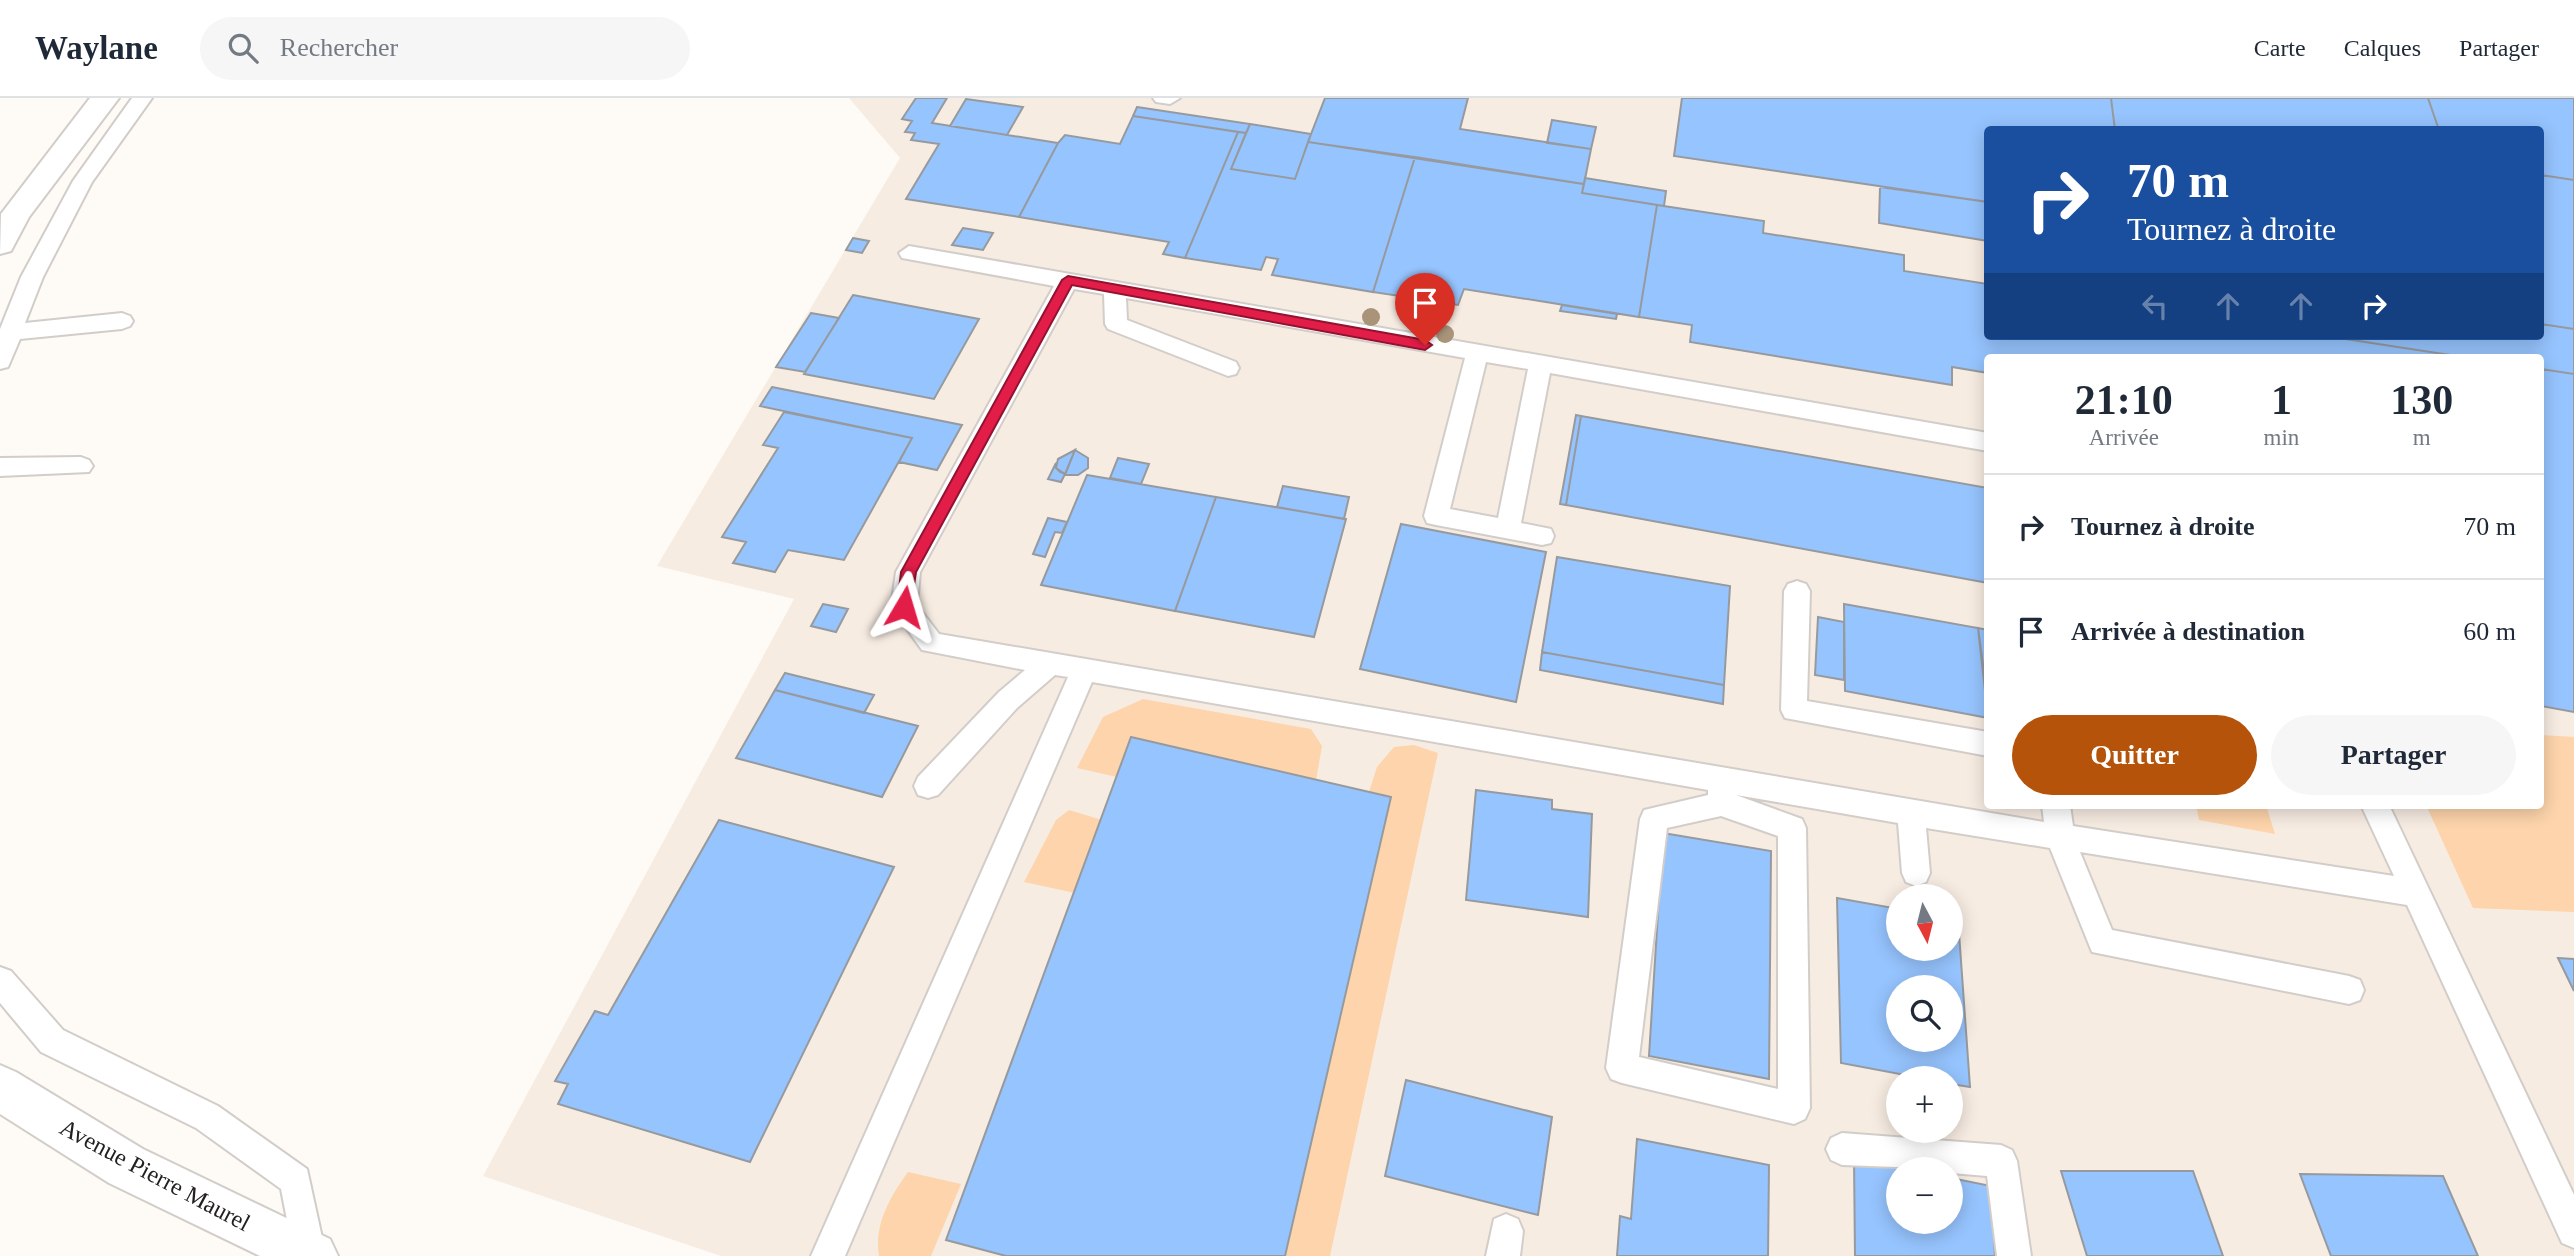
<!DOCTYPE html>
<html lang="fr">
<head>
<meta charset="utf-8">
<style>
	body { margin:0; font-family:"Times New Roman",serif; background:#f6f6f7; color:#1f2937; height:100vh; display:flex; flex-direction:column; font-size:26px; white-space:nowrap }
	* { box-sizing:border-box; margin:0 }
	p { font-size:23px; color:#747a83 }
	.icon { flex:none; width:38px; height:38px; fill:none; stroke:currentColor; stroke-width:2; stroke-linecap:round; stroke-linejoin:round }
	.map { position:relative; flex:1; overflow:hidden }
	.side { position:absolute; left:1984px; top:256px; width:560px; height:455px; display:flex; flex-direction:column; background:#fff; border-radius:7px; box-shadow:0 4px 18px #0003 }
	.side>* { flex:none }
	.top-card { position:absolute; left:1984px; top:28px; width:560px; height:214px; border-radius:7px; box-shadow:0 4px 18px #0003; background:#1a4fa0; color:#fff; overflow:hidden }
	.needle { width:46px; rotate:173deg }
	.buttons { position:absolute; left:1886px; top:786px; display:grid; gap:14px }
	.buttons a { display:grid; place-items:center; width:77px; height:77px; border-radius:50%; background:#fff; box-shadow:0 4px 18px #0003; font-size:35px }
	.pin { position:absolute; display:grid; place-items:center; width:60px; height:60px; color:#fff; margin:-72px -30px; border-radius:50% 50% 50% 0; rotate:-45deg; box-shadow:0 0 7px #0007 }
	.pin .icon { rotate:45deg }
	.me { position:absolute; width:77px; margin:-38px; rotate:7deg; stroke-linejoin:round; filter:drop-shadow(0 0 5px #0008) }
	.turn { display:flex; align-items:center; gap:24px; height:147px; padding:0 28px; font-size:32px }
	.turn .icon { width:91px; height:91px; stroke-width:2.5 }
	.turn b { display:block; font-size:49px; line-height:60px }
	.lanes { display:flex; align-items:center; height:66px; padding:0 28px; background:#0003; justify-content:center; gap:35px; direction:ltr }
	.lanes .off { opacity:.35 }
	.eta { display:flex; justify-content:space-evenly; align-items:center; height:119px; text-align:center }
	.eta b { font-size:42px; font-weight:700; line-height:49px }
	.action { display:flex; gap:14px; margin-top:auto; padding:14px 28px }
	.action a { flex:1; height:80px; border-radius:42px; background:#b45309; color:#fff; font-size:28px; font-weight:700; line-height:80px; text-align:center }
	.action a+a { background:#f6f6f7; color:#1f2937 }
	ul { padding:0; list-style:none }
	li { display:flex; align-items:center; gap:21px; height:105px; padding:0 28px; border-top:2px solid #e0e1e3 }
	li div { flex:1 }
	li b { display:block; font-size:26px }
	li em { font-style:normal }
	header { display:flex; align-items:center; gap:42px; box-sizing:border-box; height:98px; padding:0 35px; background:#fff; border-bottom:2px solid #e0e1e3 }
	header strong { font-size:33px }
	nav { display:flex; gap:38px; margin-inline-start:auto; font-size:24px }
	.search { width:490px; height:63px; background:#f6f6f7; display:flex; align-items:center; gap:18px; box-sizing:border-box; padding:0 24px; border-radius:38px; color:#747a83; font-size:26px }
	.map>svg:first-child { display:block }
	.built { fill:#f7ece2; fill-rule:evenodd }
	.green { fill:#fdd4ab }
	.building { fill:#96c4fe; stroke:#969a9e; stroke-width:2; fill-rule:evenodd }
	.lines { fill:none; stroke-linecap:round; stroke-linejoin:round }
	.service-casing { stroke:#d2cdc9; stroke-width:4 }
	.minor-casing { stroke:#d2cdc9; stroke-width:4 }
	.service { fill:#fff; fill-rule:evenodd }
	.minor { fill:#fff; fill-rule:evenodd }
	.tree { fill:#a9947a }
	.route { fill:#e11d48; stroke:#92132f; stroke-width:2 }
	.labels { text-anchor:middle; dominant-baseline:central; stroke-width:6; stroke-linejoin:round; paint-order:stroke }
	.near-street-label { font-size:24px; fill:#232120; stroke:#fff }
</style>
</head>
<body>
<header>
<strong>Waylane</strong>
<div class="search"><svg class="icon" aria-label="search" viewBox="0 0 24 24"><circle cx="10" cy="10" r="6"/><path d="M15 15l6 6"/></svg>Rechercher</div>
<nav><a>Carte</a><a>Calques</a><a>Partager</a></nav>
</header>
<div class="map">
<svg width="2574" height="1158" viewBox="0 0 2574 1158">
	<rect width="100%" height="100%" fill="#fefaf5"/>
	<path class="built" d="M849,0H2574V1158H721L483,1078L794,501L657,468L900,60ZM1988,32H2541V238H1988ZM1988,259H2541V707H1988ZM1899,798H1951V850H1899ZM1899,889H1951V942H1899ZM1899,980H1951V1032H1899ZM1899,1071H1951V1124H1899Z"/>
	<path class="green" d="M1143,601L1311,631L1322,648L1316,682L1117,679L1077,670L1103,619Z
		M2541,637L2574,639V814L2473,810L2426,707H2541Z
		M1414,647L1438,655L1330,1158H1285L1391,699L1369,694L1377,669L1394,649Z
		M2196,707H2266L2275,736L2199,722Z
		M1069,712L1102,722L1075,795L1024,784L1056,722Z
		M908,1074L961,1086L931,1158H879C874,1126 890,1099 908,1074Z"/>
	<path class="building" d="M916,0H947L932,25L1058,45L1019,119L906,101L939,46L911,42L915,35L905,34L912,23L902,21Z
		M1325,0H1468L1460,31L1591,51L1584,86L1308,44Z
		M1682,0H2111L2115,32H1988V104L1674,58Z
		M2111,0H2428L2439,32H2115Z
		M2428,0H2574V82L2541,77V32H2439Z
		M966,1L1023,9L1007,37L950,28Z
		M1137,9L1250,26L1246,35L1133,18Z
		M1133,18L1238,34L1185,160L1163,156L1169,144L1019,119L1058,45L1065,37L1120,46Z
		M1552,22L1596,29L1591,51L1547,45Z
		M1250,26L1311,36L1295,81L1231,71Z
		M1238,34L1246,35L1231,71L1295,81L1308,44L1415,59L1373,194L1272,177L1278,161L1266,159L1261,172L1185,160Z
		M1415,59L1584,86L1582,95L1657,107L1639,219L1464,191L1458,207L1373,194Z
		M2541,77L2574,82V231L2541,226Z
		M1585,80L1666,93L1664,108L1582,95Z
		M1880,89L1988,104V143L1879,125Z
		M1657,107L1764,123L1763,135L1904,157V173L1988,186V238H2326L2463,259H1988V275L1952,269V287L1690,244L1692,227L1639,219Z
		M963,130L993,135L983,152L952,147Z
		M853,140L869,143L862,155L846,152Z
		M853,197L979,221L934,301L804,276Z
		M1562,207L1617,216L1616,221L1560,213Z
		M811,215L839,220L805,274L776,269Z
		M2541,226L2574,231V276L2541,271V259H2463L2326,238H2541Z
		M2541,271L2574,276V614L2541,608Z
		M772,289L962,327L937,372L899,364L912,340L760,308Z
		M784,314L912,340L844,462L788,452L775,474L733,465L746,444L722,439L778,350L763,347Z
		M1576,317L1581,318L1566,407L1560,406Z
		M1581,318L1988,390V485L1566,407Z
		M1075,352L1088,360V370L1078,377H1065Z
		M1075,352L1065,376L1060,374L1056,370L1058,361Z
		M1118,360L1149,366L1141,386L1110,380Z
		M1056,365V370L1065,376L1061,384L1048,381Z
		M1087,377L1216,399L1175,513L1041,487Z
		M1283,388L1349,399L1344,421L1277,409Z
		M1216,399L1346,421L1314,539L1175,513Z
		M1048,420L1067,424L1062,435L1055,434L1045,459L1033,456Z
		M1401,426L1546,454L1516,604L1360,571Z
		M1557,459L1730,488L1724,587L1542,554Z
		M823,506L848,511L836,534L811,528Z
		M1844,506L1978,530L1988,620L1845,593Z
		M1818,519L1844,524V582L1815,577Z
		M1978,530L1988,532V603Z
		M1542,554L1724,587L1723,606L1540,572Z
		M785,575L874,597L864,615L775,592Z
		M775,592L918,628L882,699L736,660Z
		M1131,639L1391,699L1285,1158H1006L946,1142Z
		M1476,692L1552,702V711L1592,716L1588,819L1466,802Z
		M719,722L894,769L750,1064L558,1006L568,986L555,983L595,913L608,917Z
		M1663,735L1771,753L1769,981L1649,958Z
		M1837,800L1899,811V850H1951V820L1958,821L1970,989L1951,986V980H1921L1841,965ZM1899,889H1951V942H1899Z
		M2558,860L2574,861V893Z
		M1406,982L1552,1019L1538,1117L1385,1078Z
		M1637,1041L1769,1067L1768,1158H1617L1620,1118L1631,1121Z
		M1854,1060L1906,1071H1899V1124H1951V1080L1991,1088L1995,1158H1855Z
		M2061,1073H2193L2223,1158H2087Z
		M2300,1076L2443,1078L2478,1158H2331Z"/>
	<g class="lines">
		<g class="service-casing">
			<path id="service" d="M132,0H152L92,84L43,179L25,225L122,215L130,218L133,223L130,228L122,231L20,241L8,269L0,271V231L21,179L73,83Z
				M1153,0H1180L1170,6L1156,4Z
				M909,148L1988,335V353L1550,275L1521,425L1551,431L1554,438L1551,445L1542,447L1436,427L1427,425L1424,418L1465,260L1126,200L1127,222L1236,264L1239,270L1236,276L1228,278L1108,231L1105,226L1104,196L1074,191L920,474L917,507L939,536L2044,724L2042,707H2070L2073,728L2394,778L2361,707H2389L2574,1097V1150L2562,1145L2407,807L2080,754L2112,832L2349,878L2360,882L2364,892L2360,902L2349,906L2092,854L2050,750L1926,730L1930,775L1926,784L1916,788L1906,784L1902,775L1898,725L1736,697L1802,721L1806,730L1810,1010L1805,1021L1794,1026L1622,985L1611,981L1606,970L1640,721L1644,712L1708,697V692L1092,584L845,1158H811L1068,579L1055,577L1017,610L938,697L928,700L918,697L914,688L918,679L999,594L1025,572L922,552L891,509L896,474L1054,188L902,160L899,155ZM1486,264L1528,271L1498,420L1450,411ZM1721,718L1778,738V991L1639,959L1667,730Z
				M81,359L89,362L93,368L89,374L0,378V360Z
				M1797,483L1806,486L1810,493L1807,603L1988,634V658L1785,620L1781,612L1784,493L1788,486Z
				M0,869L11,873L63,932L218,1008L307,1071L326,1158H294L281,1091L196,1030L41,954L0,905Z
				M1842,1035L2001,1047L2012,1052L2017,1063L2031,1158H1997L1987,1078L1951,1075V1071L1842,1067L1831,1062L1826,1051L1831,1040Z
				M1506,1116L1518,1121L1523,1133L1520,1158H1486L1494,1121Z"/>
		</g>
		<g class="minor-casing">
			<path id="minor" d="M90,0H119L29,119L11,153L0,156L1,116Z
				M0,967L16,974L143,1051L330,1141L338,1158H260L109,1085L0,1016Z"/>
		</g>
		<use href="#service" class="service"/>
		<use href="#minor" class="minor"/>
	</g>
	<g class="tree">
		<circle cx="1371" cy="219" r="9"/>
		<circle cx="1445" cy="236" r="9"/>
	</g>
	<path class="route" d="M1068,178L1425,242L1432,247L1425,252L1072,187L916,474L910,513H899L897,509L901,474L1062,182Z"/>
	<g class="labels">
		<g class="near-street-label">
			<text transform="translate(155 1077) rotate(28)">Avenue Pierre Maurel</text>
		</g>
	</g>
</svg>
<div class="buttons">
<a><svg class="needle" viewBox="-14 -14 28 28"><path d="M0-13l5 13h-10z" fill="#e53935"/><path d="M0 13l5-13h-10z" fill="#747a83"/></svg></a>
<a><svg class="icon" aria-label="search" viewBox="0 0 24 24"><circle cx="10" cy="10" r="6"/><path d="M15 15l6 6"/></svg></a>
<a>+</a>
<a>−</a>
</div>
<div class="pin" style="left:1425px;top:247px;background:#d93025"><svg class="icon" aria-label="arrive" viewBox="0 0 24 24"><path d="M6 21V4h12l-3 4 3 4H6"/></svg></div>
<svg class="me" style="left:904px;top:509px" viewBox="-20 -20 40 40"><path d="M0-17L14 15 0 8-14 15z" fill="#e11d48" stroke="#fff" stroke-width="4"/></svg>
<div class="top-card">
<div class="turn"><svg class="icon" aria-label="right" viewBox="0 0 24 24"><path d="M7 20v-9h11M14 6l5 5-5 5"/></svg><div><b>70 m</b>Tournez à droite</div></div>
<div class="lanes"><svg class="icon off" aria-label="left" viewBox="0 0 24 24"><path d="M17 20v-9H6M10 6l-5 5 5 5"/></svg><svg class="icon off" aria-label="ahead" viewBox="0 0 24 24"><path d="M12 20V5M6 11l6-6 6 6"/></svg><svg class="icon off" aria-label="ahead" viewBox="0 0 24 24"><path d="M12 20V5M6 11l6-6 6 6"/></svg><svg class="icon" aria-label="right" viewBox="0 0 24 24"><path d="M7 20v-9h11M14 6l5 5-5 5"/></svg></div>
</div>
<section class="side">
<div class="eta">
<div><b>21:10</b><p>Arrivée</p></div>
<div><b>1</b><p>min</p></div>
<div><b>130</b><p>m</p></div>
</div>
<ul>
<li><svg class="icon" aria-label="right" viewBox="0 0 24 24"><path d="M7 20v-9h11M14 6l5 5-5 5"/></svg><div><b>Tournez à droite</b></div><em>70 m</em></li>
<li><svg class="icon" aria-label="arrive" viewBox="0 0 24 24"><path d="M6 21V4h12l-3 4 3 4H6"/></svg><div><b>Arrivée à destination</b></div><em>60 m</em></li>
</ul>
<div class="action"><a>Quitter</a><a>Partager</a></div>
</section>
</div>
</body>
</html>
